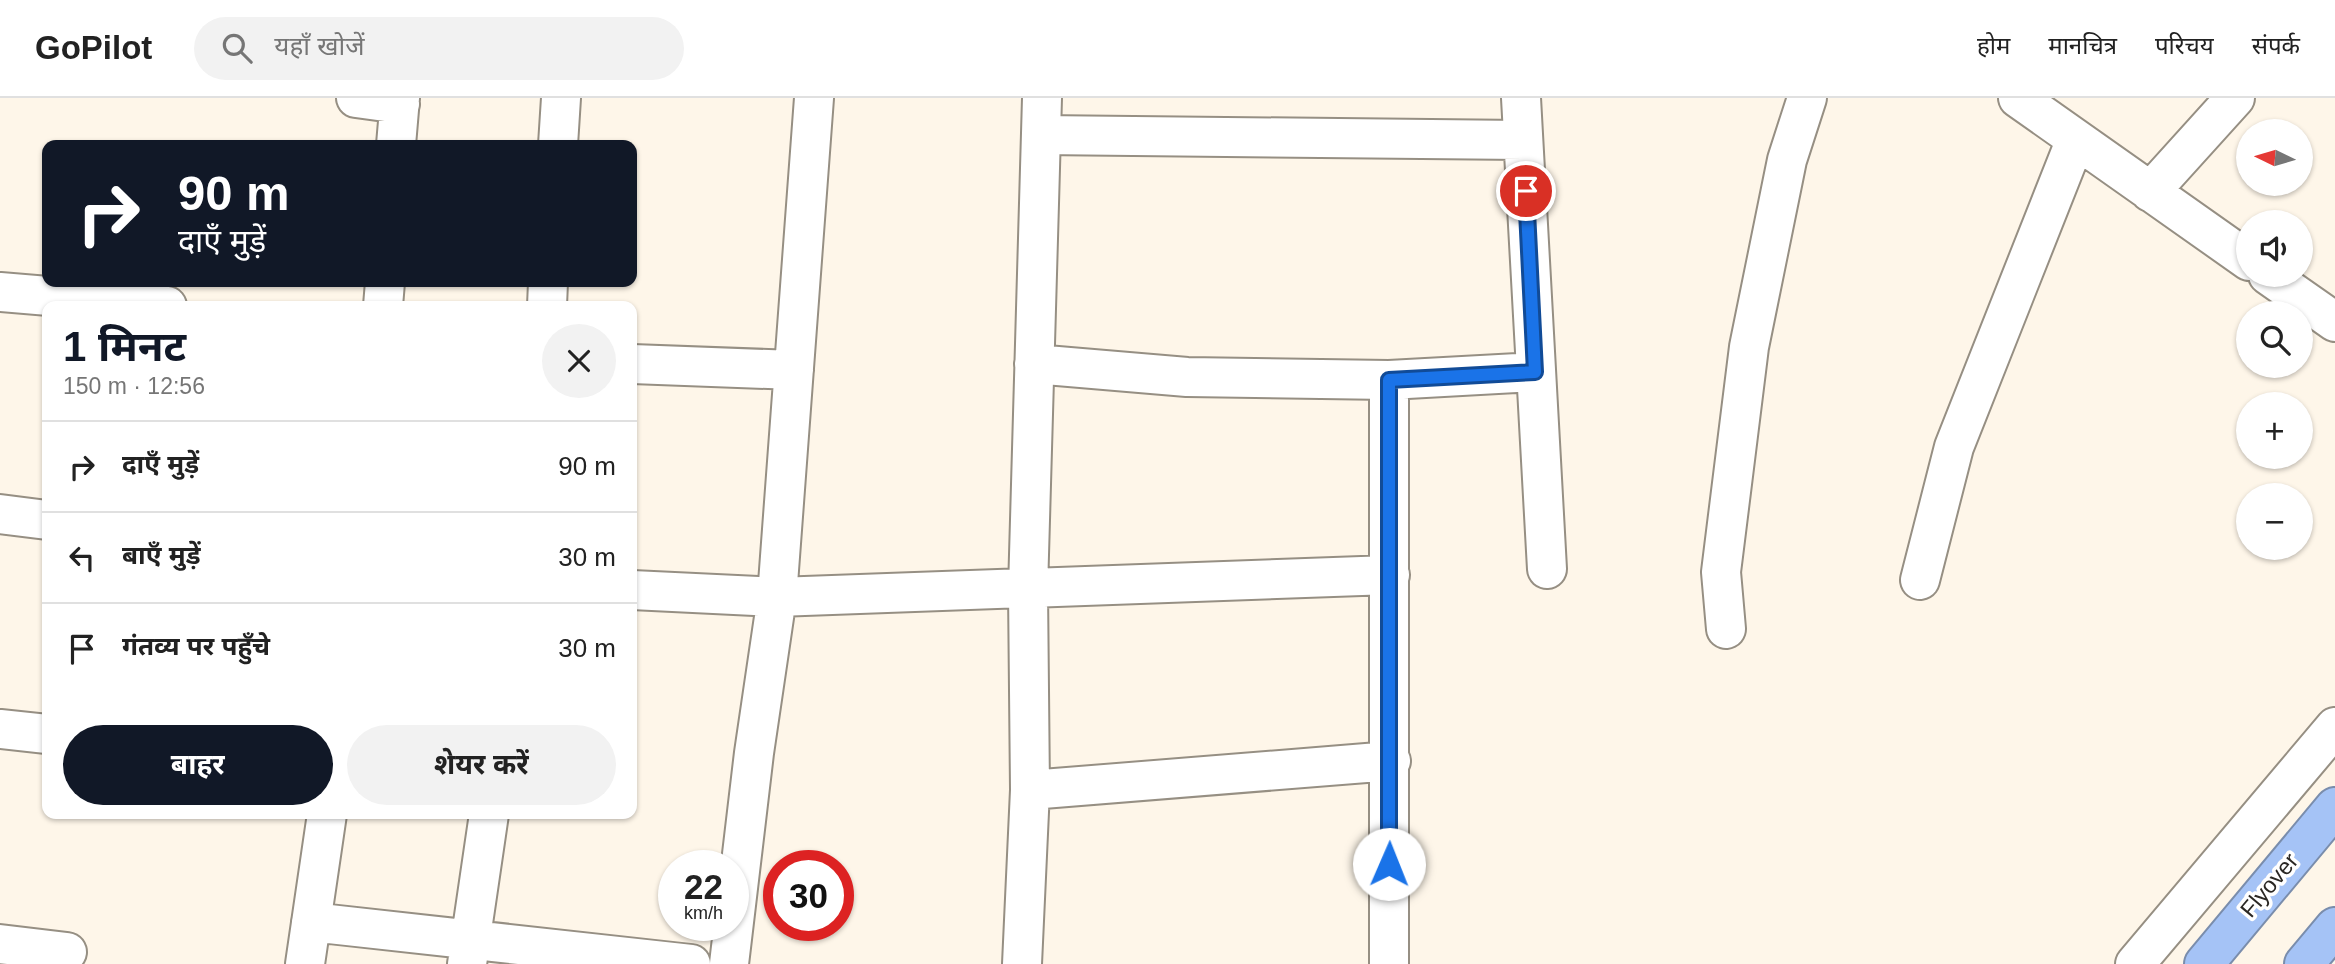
<!DOCTYPE html>
<html lang="hi">
<head>
<meta charset="utf-8">
<style>
	body { margin:0; font-family:Arial,"Noto Sans Devanagari",sans-serif; background:#f2f2f2; color:#222; height:100vh; display:flex; flex-direction:column; font-size:26px; white-space:nowrap }
	* { box-sizing:border-box; margin:0 }
	p { font-size:23px; color:#767676 }
	.icon { flex:none; width:38px; height:38px; fill:none; stroke:currentColor; stroke-width:2; stroke-linecap:round; stroke-linejoin:round }
	.map { position:relative; flex:1; overflow:hidden }
	.details { position:absolute; left:42px; top:203px; width:595px; height:518px; display:flex; flex-direction:column; background:#fff; border-radius:14px; box-shadow:0 2px 5px #0004 }
	.details>* { flex:none }
	.guide { position:absolute; left:42px; top:42px; width:595px; height:147px; border-radius:14px; box-shadow:0 2px 5px #0004; background:#111827; color:#fff; overflow:hidden }
	.needle { width:46px; rotate:275deg }
	.buttons { position:absolute; left:2236px; top:21px; display:grid; gap:14px }
	.buttons a { display:grid; place-items:center; width:77px; height:77px; border-radius:50%; background:#fff; box-shadow:0 2px 5px #0004; font-size:35px }
	.speed { position:absolute; left:658px; top:752px; display:flex; gap:14px; font-size:35px; font-weight:700; text-align:center }
	.speed>* { display:grid; place-content:center; width:91px; height:91px; border-radius:50%; background:#fff; box-shadow:0 2px 5px #0004; line-height:1 }
	.speed small { font-size:18px; font-weight:400 }
	.speed .limit { border:10px solid #d22; background:#fff; color:#111 }
	.pin { position:absolute; display:grid; place-items:center; width:60px; height:60px; color:#fff; margin:-30px; border:4px solid #fff; border-radius:50%; box-shadow:0 2px 7px #0007 }
	.me { position:absolute; width:77px; margin:-38px; rotate:1deg; stroke-linejoin:round; filter:drop-shadow(0 0 5px #0008) }
	.turn { display:flex; align-items:center; gap:24px; height:147px; padding:0 21px; font-size:32px }
	.turn .icon { width:91px; height:91px; stroke-width:2.5 }
	.turn b { display:block; font-size:49px; line-height:60px }
	.round { display:grid; place-items:center; flex:none; width:74px; height:74px; border-radius:37px; background:#f2f2f2 }
	.headline { display:flex; align-items:center; justify-content:space-between; height:119px; padding:0 21px }
	h1 { font-size:42px; font-weight:700; line-height:52px; color:#111827 }
	.primary-button { display:flex; gap:14px; margin-top:auto; padding:14px 21px }
	.primary-button a { flex:1; height:80px; border-radius:42px; background:#111827; color:#fff; font-size:28px; font-weight:700; line-height:80px; text-align:center }
	.primary-button a+a { background:#f2f2f2; color:#222 }
	ul { padding:0; list-style:none }
	li { display:flex; align-items:center; gap:21px; height:91px; padding:0 21px; border-top:2px solid #e0e0e0 }
	li div { flex:1 }
	li b { display:block; font-size:26px }
	li em { font-style:normal }
	header { display:flex; align-items:center; gap:42px; box-sizing:border-box; height:98px; padding:0 35px; background:#fff; border-bottom:2px solid #e0e0e0 }
	header strong { font-size:33px }
	nav { display:flex; gap:38px; margin-inline-start:auto; font-size:24px }
	.search { width:490px; height:63px; background:#f2f2f2; display:flex; align-items:center; gap:18px; box-sizing:border-box; padding:0 24px; border-radius:38px; color:#767676; font-size:26px }
	.map>svg:first-child { display:block }
	.lines { fill:none; stroke-linecap:round; stroke-linejoin:round }
	.street-casing { stroke:#968f83; stroke-width:42 }
	.secondary-casing { stroke:#968f83; stroke-width:42 }
	.highway-casing { stroke:#7a8dac; stroke-width:42 }
	.street { stroke:#fff; stroke-width:38 }
	.secondary { stroke:#fff; stroke-width:38 }
	.highway { stroke:#a5c3f6; stroke-width:38 }
	.route-casing { stroke:#114b97; stroke-width:18 }
	.route { stroke:#1a73e8; stroke-width:12 }
	.labels { text-anchor:middle; dominant-baseline:central; stroke-width:7; stroke-linejoin:round; paint-order:stroke }
	.street-label { font-size:23px; fill:#2b2824; stroke:#fff }
</style>
</head>
<body>
<header>
<strong>GoPilot</strong>
<div class="search"><svg class="icon" aria-label="search" viewBox="0 0 24 24"><circle cx="10" cy="10" r="6"/><path d="M15 15l6 6"/></svg>यहाँ खोजें</div>
<nav><a>होम</a><a>मानचित्र</a><a>परिचय</a><a>संपर्क</a></nav>
</header>
<div class="map">
<svg width="2335" height="866" viewBox="0 0 2335 866">
	<rect width="100%" height="100%" fill="#fef6e9"/>
	<g class="lines">
		<g class="street-casing">
			<path id="street" d="M356,0L400,6
				M1521,0L1547,471
				M2018,0L2249,163
				M1041,37L1523,42
				M396,47L400,0
				M558,47L561,0
				M2150,94L2235,0
				M2268,177L2335,224
				M0,194L167,208
				M383,208L385,184
				M547,208L548,184
				M632,266L794,272
				M1034,266L1187,279L1389,282L1535,274
				M0,416L47,422
				M1920,482L1954,349L2076,41
				M632,492L777,499L1390,477
				M1726,531L1721,474L1749,249L1787,62L1807,0
				M0,631L47,636
				M1030,692L1391,663
				M311,824L691,866
				M0,846L67,854
				M305,866L327,716
				M467,866L489,716
				M729,866L754,655L777,499L814,0
				M1022,866L1030,692L1028,492L1042,0
				M1389,866V282"/>
		</g>
		<g class="secondary-casing">
			<path id="secondary" d="M2135,866L2335,629"/>
		</g>
		<g class="highway-casing">
			<path id="highway" d="M2204,866L2335,709
				M2304,866L2335,829"/>
		</g>
		<use href="#street" class="street"/>
		<use href="#secondary" class="secondary"/>
		<use href="#highway" class="highway"/>
	</g>
	<g class="lines">
		<g class="route-casing">
			<path id="route" d="M1389,766V282L1535,274L1526,93"/>
		</g>
		<use href="#route" class="route"/>
	</g>
	<g class="labels">
		<g class="street-label">
			<text transform="translate(2269 787) rotate(-50)">Flyover</text>
		</g>
	</g>
</svg>
<div class="buttons">
<a><svg class="needle" viewBox="-14 -14 28 28"><path d="M0-13l5 13h-10z" fill="#e53935"/><path d="M0 13l5-13h-10z" fill="#767676"/></svg></a>
<a><svg class="icon" aria-label="sound" viewBox="0 0 24 24"><path d="M4 9h4l5-4v14l-5-4H4zM17 9q2 3 0 6"/></svg></a>
<a><svg class="icon" aria-label="search" viewBox="0 0 24 24"><circle cx="10" cy="10" r="6"/><path d="M15 15l6 6"/></svg></a>
<a>+</a>
<a>−</a>
</div>
<div class="speed"><div>22<small>km/h</small></div><div class="limit">30</div></div>
<div class="pin" style="left:1526px;top:93px;background:#d93025"><svg class="icon" aria-label="arrive" viewBox="0 0 24 24"><path d="M6 21V4h12l-3 4 3 4H6"/></svg></div>
<svg class="me" style="left:1389px;top:766px" viewBox="-20 -20 40 40"><circle r="19" fill="#fff"/><path d="M0-13L10 11 0 6-10 11z" fill="#1a73e8"/></svg>
<div class="guide">
<div class="turn"><svg class="icon" aria-label="right" viewBox="0 0 24 24"><path d="M7 20v-9h11M14 6l5 5-5 5"/></svg><div><b>90 m</b>दाएँ मुड़ें</div></div>
</div>
<section class="details">
<div class="headline"><div><h1>1 मिनट</h1><p>150 m · 12:56</p></div><a class="round"><svg class="icon" aria-label="close" viewBox="0 0 24 24"><path d="M6 6l12 12M18 6L6 18"/></svg></a></div>
<ul>
<li><svg class="icon" aria-label="right" viewBox="0 0 24 24"><path d="M7 20v-9h11M14 6l5 5-5 5"/></svg><div><b>दाएँ मुड़ें</b></div><em>90 m</em></li>
<li><svg class="icon" aria-label="left" viewBox="0 0 24 24"><path d="M17 20v-9H6M10 6l-5 5 5 5"/></svg><div><b>बाएँ मुड़ें</b></div><em>30 m</em></li>
<li><svg class="icon" aria-label="arrive" viewBox="0 0 24 24"><path d="M6 21V4h12l-3 4 3 4H6"/></svg><div><b>गंतव्य पर पहुँचे</b></div><em>30 m</em></li>
</ul>
<div class="primary-button"><a>बाहर</a><a>शेयर करें</a></div>
</section>
</div>
</body>
</html>
